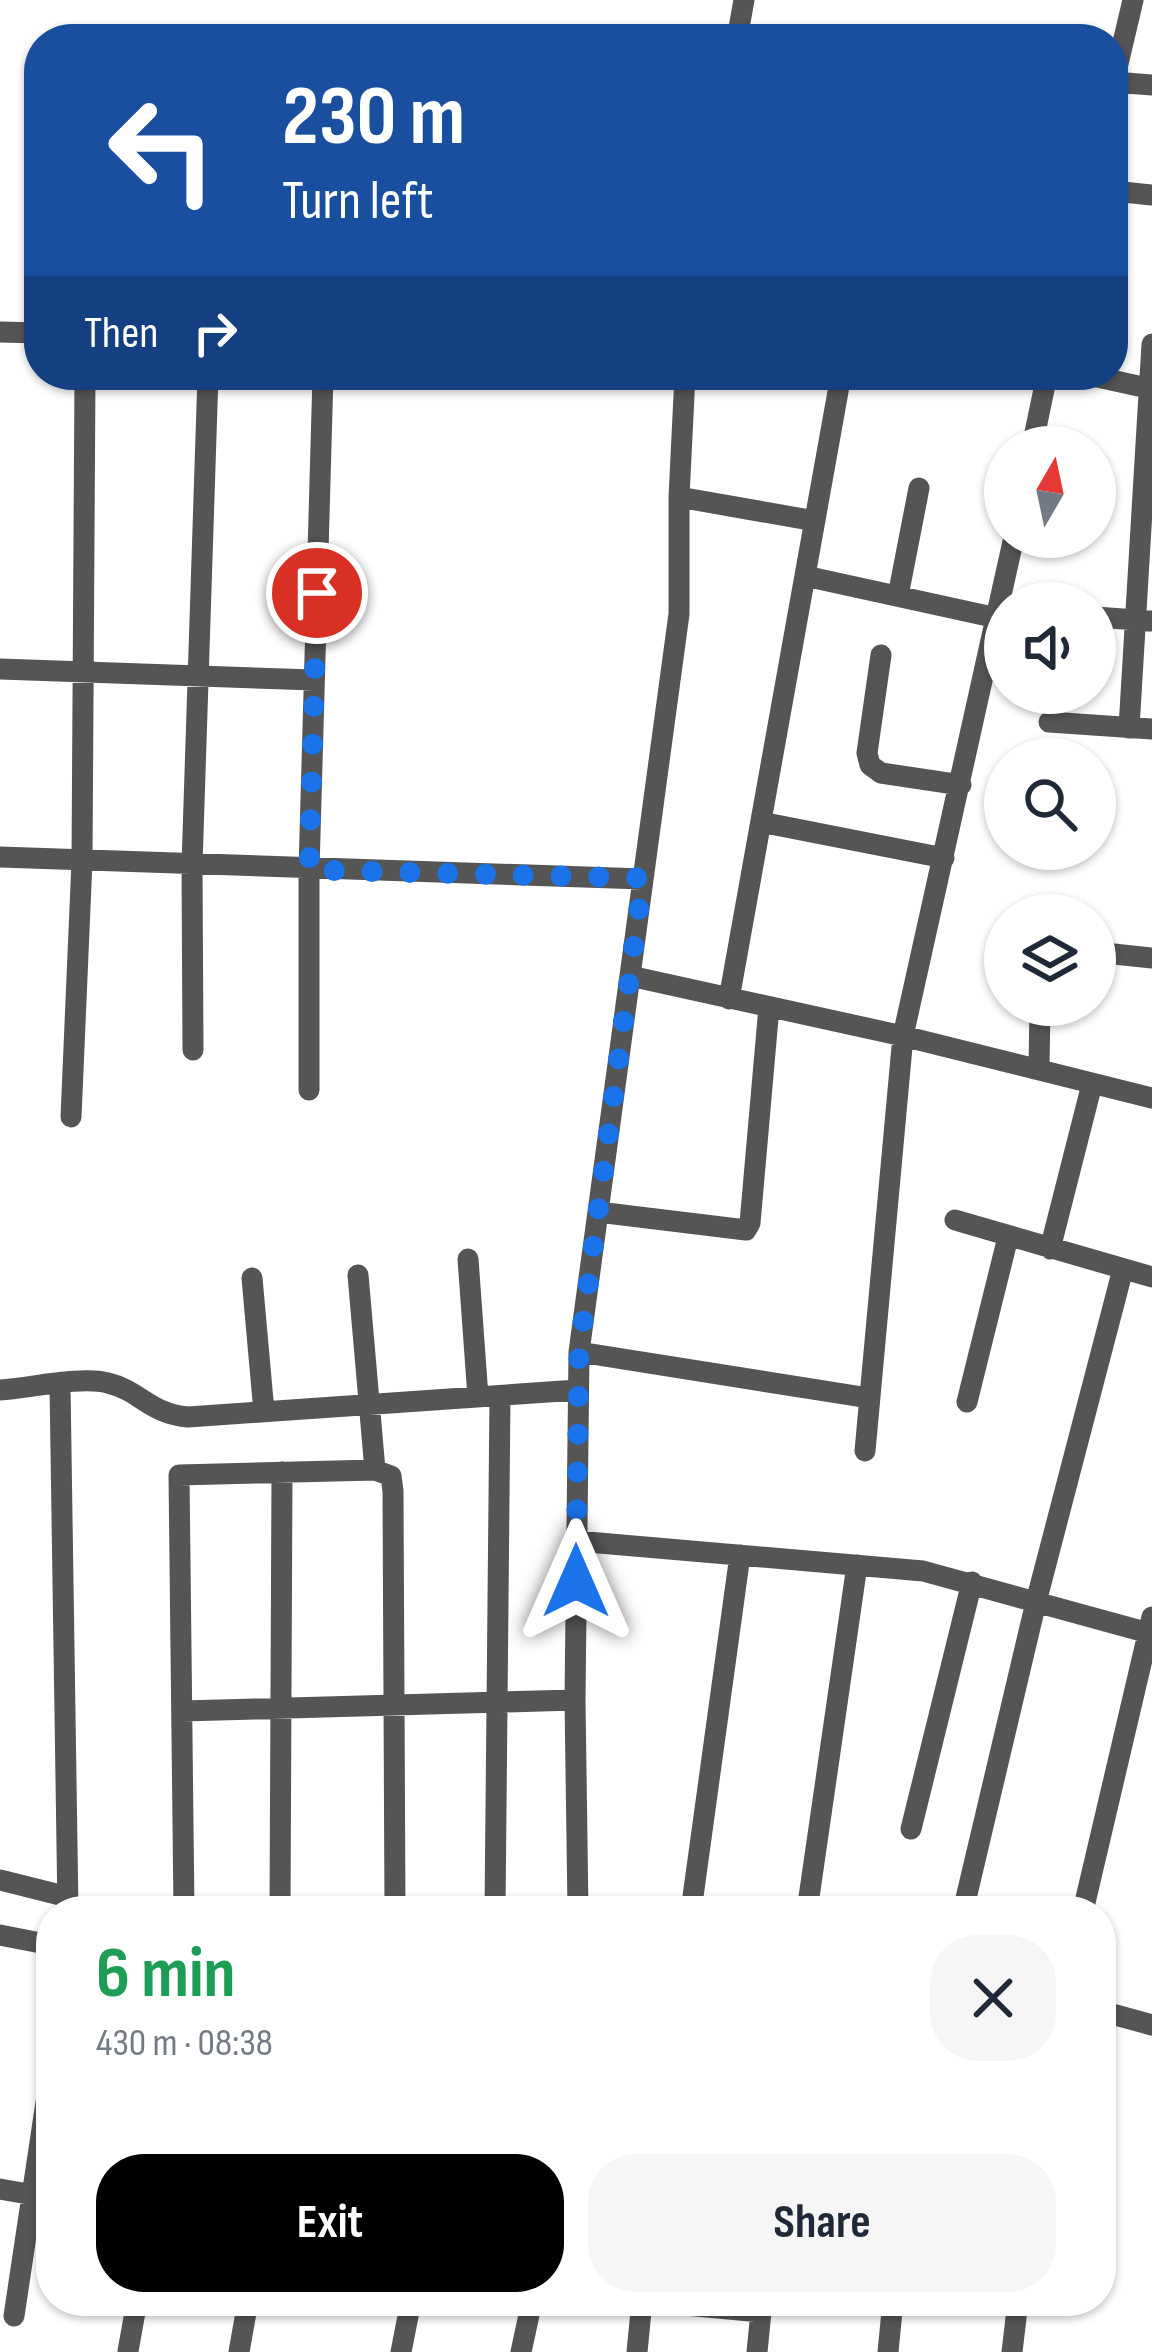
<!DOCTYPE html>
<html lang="en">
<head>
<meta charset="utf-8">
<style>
	body { margin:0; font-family:"Sofia Sans Condensed",sans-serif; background:#f6f6f7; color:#1f2937; height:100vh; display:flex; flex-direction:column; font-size:45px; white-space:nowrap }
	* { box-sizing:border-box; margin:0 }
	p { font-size:39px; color:#747a83 }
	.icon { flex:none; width:66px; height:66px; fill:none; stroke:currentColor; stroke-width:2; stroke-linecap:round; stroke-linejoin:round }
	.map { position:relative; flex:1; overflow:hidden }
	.drawer { position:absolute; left:36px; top:1896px; width:1080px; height:420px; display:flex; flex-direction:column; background:#fff; border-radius:48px; box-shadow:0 3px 9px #0004 }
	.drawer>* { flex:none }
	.guide { position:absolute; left:24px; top:24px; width:1104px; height:366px; border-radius:48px; box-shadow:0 3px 9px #0004; background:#1a4fa0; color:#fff; overflow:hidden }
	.needle { width:78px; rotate:9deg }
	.tools { position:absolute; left:984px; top:426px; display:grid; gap:24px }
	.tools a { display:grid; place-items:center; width:132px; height:132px; border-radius:50%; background:#fff; box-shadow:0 3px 9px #0004; font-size:60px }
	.pin { position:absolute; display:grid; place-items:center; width:102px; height:102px; color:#fff; margin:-51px; border:6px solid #fff; border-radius:50%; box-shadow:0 3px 12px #0007 }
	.me { position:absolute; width:132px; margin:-66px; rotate:0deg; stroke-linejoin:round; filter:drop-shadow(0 0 9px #0008) }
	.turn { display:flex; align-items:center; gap:42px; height:252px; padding:0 60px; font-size:54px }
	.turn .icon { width:156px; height:156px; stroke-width:2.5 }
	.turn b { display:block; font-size:84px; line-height:102px }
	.then { display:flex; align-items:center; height:114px; padding:0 60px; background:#0003; gap:24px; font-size:45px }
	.round { display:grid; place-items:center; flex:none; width:126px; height:126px; border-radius:48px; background:#f6f6f7 }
	.head { display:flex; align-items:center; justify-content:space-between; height:204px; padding:0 60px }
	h1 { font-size:72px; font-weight:700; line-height:90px; color:#1e9e55 }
	.button { display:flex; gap:24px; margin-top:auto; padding:24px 60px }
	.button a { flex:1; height:138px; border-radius:48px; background:#000; color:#fff; font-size:48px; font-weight:700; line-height:138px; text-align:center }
	.button a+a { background:#f6f6f7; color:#1f2937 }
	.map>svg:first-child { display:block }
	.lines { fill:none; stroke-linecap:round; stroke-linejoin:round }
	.minor { stroke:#555; stroke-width:21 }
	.route { stroke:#1a73e8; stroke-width:21; stroke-dasharray:0 37.8 }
</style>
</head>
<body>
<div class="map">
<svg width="1152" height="2352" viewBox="0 0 1152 2352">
	<rect width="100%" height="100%" fill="#fff"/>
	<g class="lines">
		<path class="minor" d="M737,39L744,0
			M1114,82L1152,85
			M1113,85L1133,0
			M1113,191L1152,195
			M0,332L39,333
			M1088,375L1152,389
			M1032,447L1047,375
			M679,497L815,521
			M805,576L997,618
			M898,596L919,488
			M1095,617L1152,621
			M881,655L867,753L870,765L881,773L961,785
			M0,669L314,680
			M1049,722L1152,729
			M1129,728L1152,344
			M761,822L944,858
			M0,857L643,879
			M1095,952L1152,958
			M630,976L903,1036L1152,1098
			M729,999L841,375
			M193,1050L192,865L208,375
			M1039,1070L1040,1005
			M309,1090V870L323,375
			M71,1117L82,861L85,375
			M598,1212L746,1230L750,1223L769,1007
			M955,1220L1152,1277
			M1050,1249L1092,1084
			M468,1259L478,1397
			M358,1275L375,1470
			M252,1278L264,1412
			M579,1352L869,1398
			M60,1385L68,1911
			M0,1390C30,1388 81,1376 108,1383C141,1391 148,1413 188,1417L577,1390
			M967,1402L1008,1237
			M865,1451L903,1036L1014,537
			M576,1541L923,1571L1152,1634
			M182,1711L575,1700
			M911,1829L972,1582
			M0,1880L68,1897
			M184,1911L179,1475L375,1470L391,1476L393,1491L395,1911
			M280,1911L282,1472
			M495,1911L500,1396
			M578,1911L575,1700L579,1352L679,614V497L685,375
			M691,1911L740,1555
			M807,1911L857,1565
			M963,1911L1036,1602L1123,1269
			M1083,1911L1152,1617
			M0,1935L51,1945
			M1101,2011L1152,2025
			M0,2189L51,2198
			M14,2316L51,2069
			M128,2351L137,2301
			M239,2352L248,2301
			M401,2352L411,2301
			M521,2352L532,2301
			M637,2352L642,2301L761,2312
			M757,2352L762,2302
			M888,2352L893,2301
			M1012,2352L1018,2301"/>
	</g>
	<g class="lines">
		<path class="route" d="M317,593L309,870L643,878L579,1352L576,1581"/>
	</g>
</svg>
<div class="tools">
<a><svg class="needle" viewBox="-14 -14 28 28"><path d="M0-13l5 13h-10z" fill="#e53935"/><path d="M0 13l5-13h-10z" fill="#747a83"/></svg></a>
<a><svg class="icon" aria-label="sound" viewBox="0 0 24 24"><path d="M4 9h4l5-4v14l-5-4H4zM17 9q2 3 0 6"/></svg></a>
<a><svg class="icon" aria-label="search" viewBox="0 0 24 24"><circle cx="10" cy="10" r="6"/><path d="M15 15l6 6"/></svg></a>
<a><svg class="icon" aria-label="layers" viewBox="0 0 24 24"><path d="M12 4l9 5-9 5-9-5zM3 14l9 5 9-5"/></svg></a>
</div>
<div class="pin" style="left:317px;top:593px;background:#d93025"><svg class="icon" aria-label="arrive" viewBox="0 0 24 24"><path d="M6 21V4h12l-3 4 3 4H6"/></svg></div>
<svg class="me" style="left:576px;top:1581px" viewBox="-20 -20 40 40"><path d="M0-17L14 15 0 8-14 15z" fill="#1a73e8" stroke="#fff" stroke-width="4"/></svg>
<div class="guide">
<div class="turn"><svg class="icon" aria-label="left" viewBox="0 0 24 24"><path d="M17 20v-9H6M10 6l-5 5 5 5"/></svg><div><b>230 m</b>Turn left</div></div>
<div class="then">Then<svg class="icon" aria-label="right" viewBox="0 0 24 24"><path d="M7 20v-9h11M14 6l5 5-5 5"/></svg></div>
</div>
<section class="drawer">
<div class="head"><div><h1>6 min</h1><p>430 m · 08:38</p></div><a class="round"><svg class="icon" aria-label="close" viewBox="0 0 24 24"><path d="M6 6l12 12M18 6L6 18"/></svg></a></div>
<div class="button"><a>Exit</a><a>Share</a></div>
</section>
</div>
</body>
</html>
